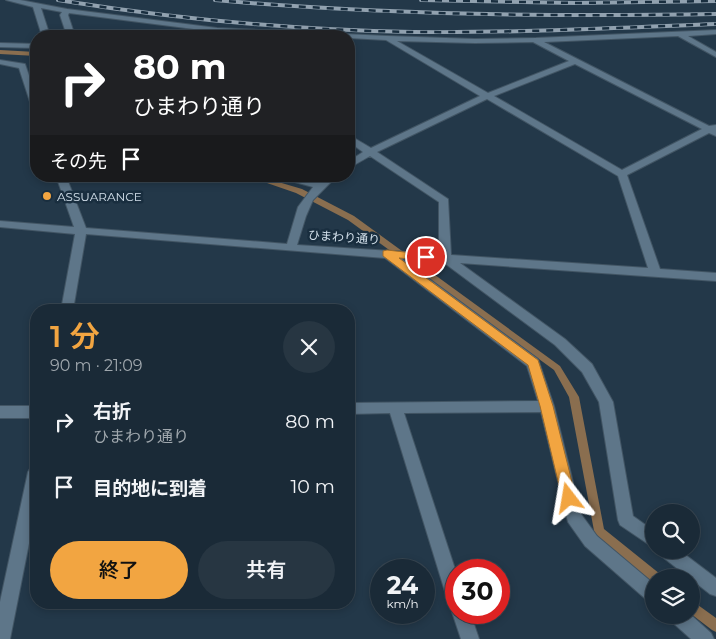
<!DOCTYPE html>
<html lang="ja">
<head>
<meta charset="utf-8">
<style>
	body { margin:0; font-family:Montserrat,"Noto Sans JP",sans-serif; background:#273642; color:#f1f3f6; height:100vh; display:flex; flex-direction:column; font-size:19px; white-space:nowrap }
	* { box-sizing:border-box; margin:0 }
	p { font-size:16px; color:#9fa7ad }
	.icon { flex:none; width:28px; height:28px; fill:none; stroke:currentColor; stroke-width:2; stroke-linecap:round; stroke-linejoin:round }
	.map { position:relative; flex:1; overflow:hidden }
	.sheet { position:absolute; left:30px; top:304px; width:325px; height:305px; display:flex; flex-direction:column; background:#1a2a37; border-radius:20px; box-shadow:0 2px 8px #0003,0 0 0 1px #384652 }
	.sheet>* { flex:none }
	.banner { position:absolute; left:30px; top:30px; width:325px; height:152px; border-radius:20px; box-shadow:0 2px 8px #0003,0 0 0 1px #384652; background:#202124; color:#fff; overflow:hidden }
	.buttons { position:absolute; left:645px; top:504px; display:grid; gap:10px }
	.buttons a { display:grid; place-items:center; width:55px; height:55px; border-radius:50%; background:#1a2a37; box-shadow:0 2px 8px #0003,0 0 0 1px #384652; font-size:25px }
	.speed { position:absolute; left:370px; top:559px; display:flex; gap:10px; font-size:25px; font-weight:700; text-align:center }
	.speed>* { display:grid; place-content:center; width:65px; height:65px; border-radius:50%; background:#1a2a37; box-shadow:0 2px 8px #0003,0 0 0 1px #384652; line-height:1 }
	.speed small { font-size:12px; font-weight:400 }
	.speed .limit { border:8px solid #d22; background:#fff; color:#111 }
	.pin { position:absolute; display:grid; place-items:center; width:42px; height:42px; color:#fff; margin:-21px; border:2px solid #fff; border-radius:50%; box-shadow:0 1px 5px #0007 }
	.me { position:absolute; width:55px; margin:-28px; rotate:346deg; stroke-linejoin:round; filter:drop-shadow(0 0 4px #0008) }
	.turn { display:flex; align-items:center; gap:18px; height:105px; padding:0 20px; font-size:22px }
	.turn .icon { width:65px; height:65px; stroke-width:2.5 }
	.turn b { display:block; font-size:35px; line-height:42px }
	.then { display:flex; align-items:center; height:48px; padding:0 20px; background:#0003; gap:10px; font-size:19px }
	.round { display:grid; place-items:center; flex:none; width:52px; height:52px; border-radius:26px; background:#273642 }
	.summary { display:flex; align-items:center; justify-content:space-between; height:85px; padding:0 20px }
	h1 { font-size:30px; font-weight:600; line-height:38px; color:#f2a541 }
	.cta { display:flex; gap:10px; margin-top:auto; padding:10px 20px }
	.cta a { flex:1; height:58px; border-radius:30px; background:#f2a541; color:#111; font-size:20px; font-weight:600; line-height:58px; text-align:center }
	.cta a+a { background:#273642; color:#f1f3f6 }
	ul { padding:0; list-style:none }
	li { display:flex; align-items:center; gap:15px; height:65px; padding:0 20px }
	li div { flex:1 }
	li b { display:block; font-size:19px }
	li em { font-style:normal }
	.map>svg:first-child { display:block }
	.lines { fill:none; stroke-linecap:round; stroke-linejoin:round }
	.stream { fill:#8a6e4f; fill-rule:evenodd }
	.minor-casing { stroke:#425564; stroke-width:2 }
	.minor { fill:#5e7689; fill-rule:evenodd }
	.rail-casing { stroke:#91a1af; stroke-width:4 }
	.rail { stroke:#192e3f; stroke-width:2.5; stroke-dasharray:7; stroke-linecap:butt }
	.route { fill:#f2a541; stroke:#9d6b2a }
	.poi-dot { fill:#f2a541; stroke:#192e3f; stroke-width:2 }
	.labels { text-anchor:middle; dominant-baseline:central; stroke-width:5; stroke-linejoin:round; paint-order:stroke }
	.poi-label { font-size:12px; fill:#d3e0eb; stroke:#192e3f; text-anchor:start }
	.street-label { font-size:12px; fill:#d3e0eb; stroke:#192e3f }
</style>
</head>
<body>
<div class="map">
<svg width="716" height="639" viewBox="0 0 716 639">
	<rect width="100%" height="100%" fill="#233849"/>
	<g class="lines">
		<path class="stream" d="M0,50L36,52V56L0,54Z
			M247,176H258L302,189L354,216L560,366L579,397L604,529L660,574L662,578H654V583L652,582L595,536L569,397L554,370L348,220L296,193Z
			M691,600L716,618V632L712,630L691,614Z"/>
		<g class="minor-casing">
			<path id="minor" d="M6,0H20L67,9L217,28L387,36L475,39L536,38L716,30V34L688,36L716,52V57L678,36L544,42L709,126L716,125V136L709,133L627,175L660,269L716,273V281L460,263L565,339L592,364L613,402L633,516L654,531V548L620,525L618,520L599,402L582,372L555,345L443,262L402,259L538,359L554,406L581,514L597,536L654,584V603L648,601L585,546L568,522L541,412L404,413L456,572V612H470L479,639H461L452,612L455,606L450,604L447,598L390,413L349,414V403L538,401L527,366L385,258L86,234L73,310H61L75,234L0,227V221L74,227L56,176H66L86,228L287,244L298,207L313,187L273,176H293L318,182L325,176H337L313,200L306,216L297,245L439,254V202L370,156L349,168V161L363,152L349,142V135L371,148L480,96L386,40L349,38V36L217,32L69,13L68,15L75,36H67L60,15L62,12L41,8L50,36H42L33,7ZM397,41L475,43L533,42L569,61L488,93ZM575,64L702,129L622,170L494,96ZM487,99L618,176L648,268L451,255L448,199L377,152Z
				M0,43L36,44V48L0,47Z
				M0,60L25,64L36,96V111L32,108L19,68L0,64Z
				M0,406H36V418H0Z
				M36,466V508L10,639H0V602L28,472L31,467Z
				M658,550H679L716,578V596L710,594L660,555Z
				M668,615H691L711,633L714,639H691L671,621Z"/>
		</g>
		<use href="#minor" class="minor"/>
		<g class="rail-casing">
			<path id="rail" d="M58,0C175,19 294,30 413,32C514,33 615,28 716,24
				M215,0C382,15 549,17 716,14
				M421,0L575,3L716,1"/>
		</g>
		<use href="#rail" class="rail"/>
	</g>
	<path class="route" d="M387,250L430,255V259L426,260L399,258L538,360L553,406L576,498L574,503L569,505L564,503L562,498L540,406L528,365L383,256V251Z"/>
	<circle class="poi-dot" cx="47" cy="196" r="5"/>
	<g class="labels">
		<g class="poi-label">
			<text x="57" y="196">ASSUARANCE</text>
		</g>
		<g class="street-label">
			<text transform="translate(344 237) rotate(4)">ひまわり通り</text>
		</g>
	</g>
</svg>
<div class="buttons">
<a><svg class="icon" aria-label="search" viewBox="0 0 24 24"><circle cx="10" cy="10" r="6"/><path d="M15 15l6 6"/></svg></a>
<a><svg class="icon" aria-label="layers" viewBox="0 0 24 24"><path d="M12 4l9 5-9 5-9-5zM3 14l9 5 9-5"/></svg></a>
</div>
<div class="speed"><div>24<small>km/h</small></div><div class="limit">30</div></div>
<div class="pin" style="left:426px;top:257px;background:#d93025"><svg class="icon" aria-label="arrive" viewBox="0 0 24 24"><path d="M6 21V4h12l-3 4 3 4H6"/></svg></div>
<svg class="me" style="left:569px;top:498px" viewBox="-20 -20 40 40"><path d="M0-17L14 15 0 8-14 15z" fill="#f2a541" stroke="#fff" stroke-width="4"/></svg>
<div class="banner">
<div class="turn"><svg class="icon" aria-label="right" viewBox="0 0 24 24"><path d="M7 20v-9h11M14 6l5 5-5 5"/></svg><div><b>80 m</b>ひまわり通り</div></div>
<div class="then">その先<svg class="icon" aria-label="arrive" viewBox="0 0 24 24"><path d="M6 21V4h12l-3 4 3 4H6"/></svg></div>
</div>
<section class="sheet">
<div class="summary"><div><h1>1 分</h1><p>90 m · 21:09</p></div><a class="round"><svg class="icon" aria-label="close" viewBox="0 0 24 24"><path d="M6 6l12 12M18 6L6 18"/></svg></a></div>
<ul>
<li><svg class="icon" aria-label="right" viewBox="0 0 24 24"><path d="M7 20v-9h11M14 6l5 5-5 5"/></svg><div><b>右折</b><p>ひまわり通り</p></div><em>80 m</em></li>
<li><svg class="icon" aria-label="arrive" viewBox="0 0 24 24"><path d="M6 21V4h12l-3 4 3 4H6"/></svg><div><b>目的地に到着</b></div><em>10 m</em></li>
</ul>
<div class="cta"><a>終了</a><a>共有</a></div>
</section>
</div>
</body>
</html>
